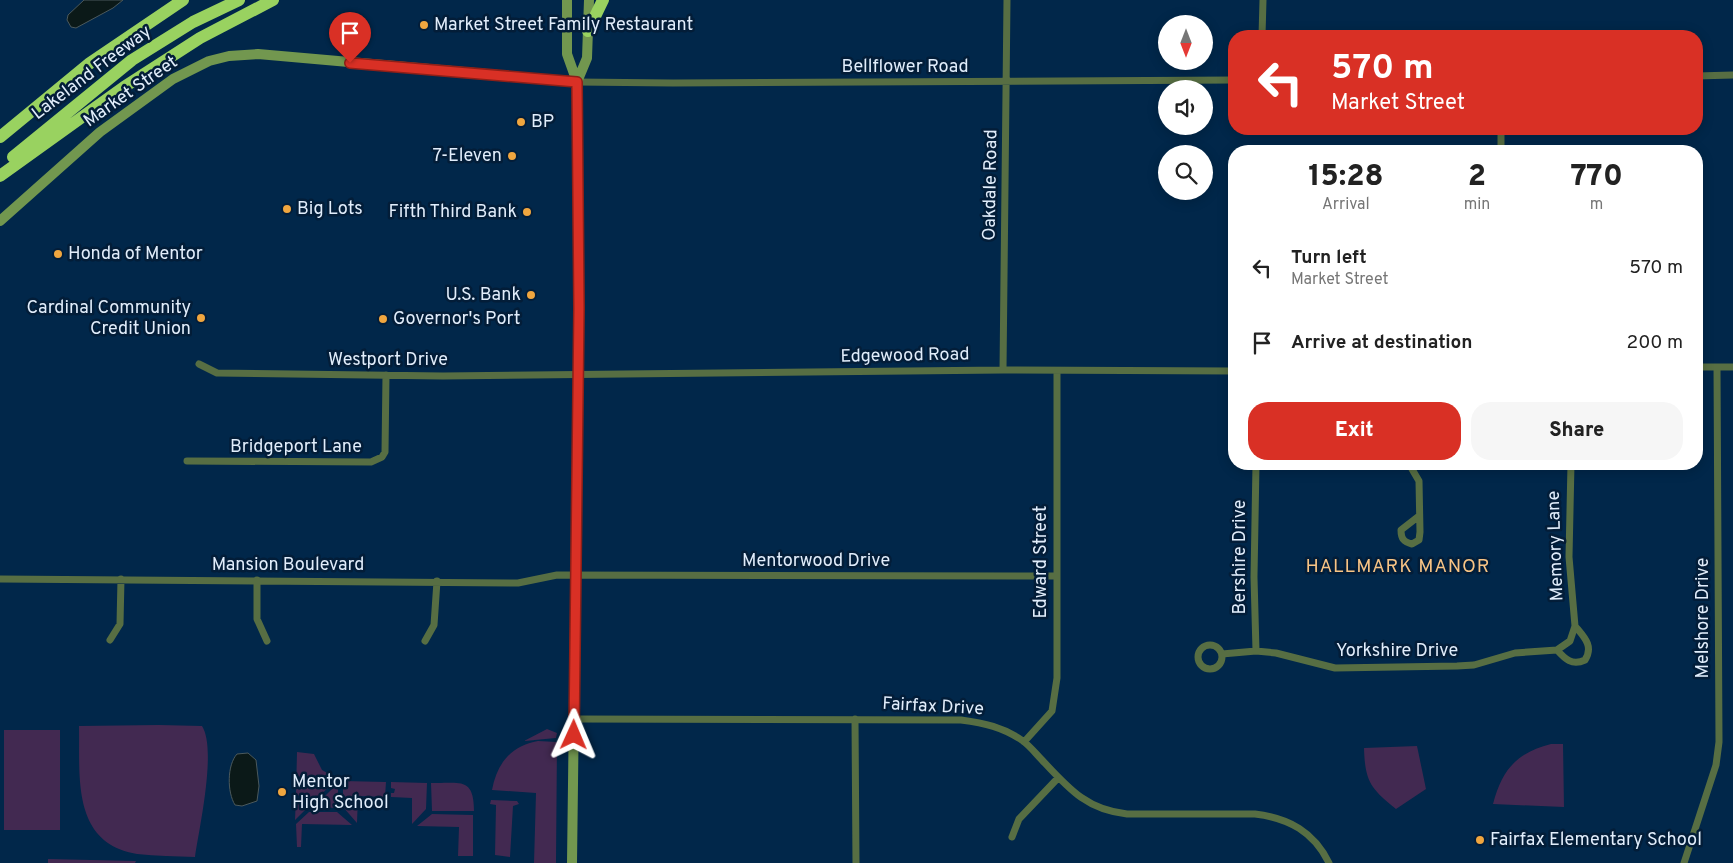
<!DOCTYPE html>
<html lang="en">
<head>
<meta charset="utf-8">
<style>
	body { margin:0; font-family:Overpass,sans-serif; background:#f6f6f6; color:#222; height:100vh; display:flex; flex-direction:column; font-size:19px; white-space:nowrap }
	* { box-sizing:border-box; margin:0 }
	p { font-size:16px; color:#767676 }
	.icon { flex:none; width:28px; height:28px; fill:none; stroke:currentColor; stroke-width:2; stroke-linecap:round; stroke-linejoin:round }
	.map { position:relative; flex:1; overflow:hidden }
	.drawer { position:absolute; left:1228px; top:145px; width:475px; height:325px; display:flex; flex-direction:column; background:#fff; border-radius:20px; box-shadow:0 2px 12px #0003 }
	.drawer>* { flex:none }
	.banner { position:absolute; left:1228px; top:30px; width:475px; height:105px; border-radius:20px; box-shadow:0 2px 12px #0003; background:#d93025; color:#fff; overflow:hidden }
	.needle { width:32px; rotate:180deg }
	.tools { position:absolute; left:1158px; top:15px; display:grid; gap:10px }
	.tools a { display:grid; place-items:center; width:55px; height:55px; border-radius:50%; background:#fff; box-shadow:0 2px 12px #0003; font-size:25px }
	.pin { position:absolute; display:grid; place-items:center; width:42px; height:42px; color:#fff; margin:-51px -21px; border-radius:50% 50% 50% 0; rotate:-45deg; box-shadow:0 0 5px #0007 }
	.pin .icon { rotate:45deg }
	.me { position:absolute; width:55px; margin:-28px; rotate:1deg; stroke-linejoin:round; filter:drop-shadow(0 0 4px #0008) }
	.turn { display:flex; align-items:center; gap:18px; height:105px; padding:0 20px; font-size:22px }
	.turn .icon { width:65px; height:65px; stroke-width:2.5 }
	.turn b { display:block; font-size:35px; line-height:42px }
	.eta { display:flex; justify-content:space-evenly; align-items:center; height:85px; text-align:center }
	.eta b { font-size:30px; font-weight:800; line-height:35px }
	.primary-button { display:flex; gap:10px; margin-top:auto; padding:10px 20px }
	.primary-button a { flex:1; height:58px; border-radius:20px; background:#d93025; color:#fff; font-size:20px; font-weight:800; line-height:58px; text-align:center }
	.primary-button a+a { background:#f6f6f6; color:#222 }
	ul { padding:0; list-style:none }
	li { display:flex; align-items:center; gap:15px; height:75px; padding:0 20px }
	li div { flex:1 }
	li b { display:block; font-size:19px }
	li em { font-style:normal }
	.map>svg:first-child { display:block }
	.green { fill:#422951 }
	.water { fill:#0b1918; stroke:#4b595c }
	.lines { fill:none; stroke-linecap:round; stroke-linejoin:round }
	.street { stroke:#576e43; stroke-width:7 }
	.secondary { stroke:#72974f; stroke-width:10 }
	.highway { stroke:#99d260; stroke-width:12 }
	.route-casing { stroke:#8d1f18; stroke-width:12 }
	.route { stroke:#d93025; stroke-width:9 }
	.poi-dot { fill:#f0a63f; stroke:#031d38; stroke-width:2 }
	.labels { text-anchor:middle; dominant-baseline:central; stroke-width:5; stroke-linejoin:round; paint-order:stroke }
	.poi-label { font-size:18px; fill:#e1edfb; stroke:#031d38; text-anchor:start }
	.street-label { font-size:18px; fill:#e1edfb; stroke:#031d38 }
	.neighbourhood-label { font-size:19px; letter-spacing:1px; fill:#f8c485; stroke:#031d38 }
</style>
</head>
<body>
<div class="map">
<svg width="1733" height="863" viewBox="0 0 1733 863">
	<rect width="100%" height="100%" fill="#01274a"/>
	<path class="green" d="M159,725L202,726C217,749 199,829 195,857C176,856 156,856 137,854C71,843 80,776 79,726Z
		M547,729L557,733L556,738L524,741Z
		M4,730H60V830H4Z
		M538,741L557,742L556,863H534L536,793L492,790C497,763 511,746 538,741Z
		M1551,744H1563L1564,807L1493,804C1502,770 1516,753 1551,744Z
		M1417,746L1426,789L1396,809C1370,788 1365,781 1364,748Z
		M297,752L314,754L322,770L336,778L334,782L309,806L296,793Z
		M343,781L386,782L385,797L358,796L357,823L343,807Z
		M391,782L427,783L426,809L412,824V798L391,797V793H394L395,789L391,788Z
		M338,783V808L314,807Z
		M431,783C459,784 474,776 474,811H432Z
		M296,796L307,808L295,820Z
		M491,800L517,801L519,804L513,806L510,857L495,855L496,805L490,804Z
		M309,812H337L352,825L302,824L301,847H297L296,824Z
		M432,814L473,815V856H458L459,827L417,826Z
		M48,859L136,861L135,863H48Z"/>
	<path class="water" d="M84,0H123L113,8L76,28L71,27L67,20L68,15Z
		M248,753L256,760L259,786L257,801L242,806L235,805C227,792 227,765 237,754Z"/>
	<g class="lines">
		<path class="street" d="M1262,36L1263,0
			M1696,76L1733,75
			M577,82L673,83L1234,80
			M1501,129V151
			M199,364L217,373L443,376L1003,370L1234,371
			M1696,367H1733
			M1003,370L1007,0
			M187,461L371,462L382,457L385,452L386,375
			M1409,464L1419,481L1420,532L1419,540L1412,544C1404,542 1401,539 1401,530L1419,516
			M0,579L518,583L557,575L1056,576
			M257,580V619L267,641
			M110,640L120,624L121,579
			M425,641L434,625L437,581
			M1198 657a12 12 0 1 1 24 0a12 12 0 1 1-24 0Z
			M1557,650C1565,659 1572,666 1585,660C1594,646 1584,637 1575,626
			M1256,651L1254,577L1256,464
			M1222,654L1256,651L1276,653L1335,668L1457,666L1474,665L1515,653L1557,650L1570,641L1575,626L1569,557L1571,464
			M575,719L961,720C984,723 1003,727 1023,741C1030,746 1036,754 1042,760C1069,789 1087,810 1127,814H1255C1289,818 1314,832 1329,863
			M855,719L856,863
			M1024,742L1052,711L1057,678V371
			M1012,837L1019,819L1058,778
			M1684,863L1716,765L1719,742L1717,367"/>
		<path class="secondary" d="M567,0V54L577,82L579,309L572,863
			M577,82L587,58L589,0
			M0,221L100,132L173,79L209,61L229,56L258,54L577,82"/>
		<path class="highway" d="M588,31L603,0
			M0,137L90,63L183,0
			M13,157L132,60L193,22L239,0
			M0,176L124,87L200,38L273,0"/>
	</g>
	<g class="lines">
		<g class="route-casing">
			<path id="route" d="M350,63L577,82L579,308L574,735"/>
		</g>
		<use href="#route" class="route"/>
	</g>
	<g class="poi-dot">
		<circle cx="424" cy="25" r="5"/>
		<circle cx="521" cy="122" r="5"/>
		<circle cx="512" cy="156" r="5"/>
		<circle cx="287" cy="209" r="5"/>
		<circle cx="527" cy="212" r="5"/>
		<circle cx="58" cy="254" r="5"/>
		<circle cx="531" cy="295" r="5"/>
		<circle cx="201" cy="318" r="5"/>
		<circle cx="383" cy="319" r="5"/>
		<circle cx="282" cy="792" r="5"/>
		<circle cx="1480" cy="840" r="5"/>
	</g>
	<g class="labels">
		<g class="poi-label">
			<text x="434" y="25">Market Street Family Restaurant</text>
			<text x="531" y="122">BP</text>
			<text x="502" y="156" text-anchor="end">7-Eleven</text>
			<text x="297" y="209">Big Lots</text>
			<text x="517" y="212" text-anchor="end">Fifth Third Bank</text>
			<text x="68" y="254">Honda of Mentor</text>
			<text x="521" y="295" text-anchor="end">U.S. Bank</text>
			<text x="191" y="308" text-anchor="end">Cardinal Community<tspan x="191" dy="21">Credit Union</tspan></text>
			<text x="393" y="319">Governor's Port</text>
			<text x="292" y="782">Mentor<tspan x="292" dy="21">High School</tspan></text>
			<text x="1490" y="840">Fairfax Elementary School</text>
		</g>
		<g class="street-label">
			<text x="905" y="67">Bellflower Road</text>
			<text transform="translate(92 73) rotate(-37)">Lakeland Freeway</text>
			<text transform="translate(131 92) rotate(-35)">Market Street</text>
			<text transform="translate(991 185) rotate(-89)">Oakdale Road</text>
			<text transform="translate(905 356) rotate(-1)">Edgewood Road</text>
			<text x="388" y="360">Westport Drive</text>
			<text x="296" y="447">Bridgeport Lane</text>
			<text transform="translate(1556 546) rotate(-92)">Memory Lane</text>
			<text transform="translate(1240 557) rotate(-90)">Bershire Drive</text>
			<text x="816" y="561">Mentorwood Drive</text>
			<text transform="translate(1041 562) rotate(-90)">Edward Street</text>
			<text x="288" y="565">Mansion Boulevard</text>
			<text transform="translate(1703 618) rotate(-90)">Melshore Drive</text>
			<text x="1397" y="651">Yorkshire Drive</text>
			<text transform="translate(933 707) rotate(3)">Fairfax Drive</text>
		</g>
		<g class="neighbourhood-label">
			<text x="1398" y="567">HALLMARK MANOR</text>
		</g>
	</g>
</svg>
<div class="tools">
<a><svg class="needle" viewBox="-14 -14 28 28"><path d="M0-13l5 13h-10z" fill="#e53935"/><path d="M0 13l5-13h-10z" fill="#767676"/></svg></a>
<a><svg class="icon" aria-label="sound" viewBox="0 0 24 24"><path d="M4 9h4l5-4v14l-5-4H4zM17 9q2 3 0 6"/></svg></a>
<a><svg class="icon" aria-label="search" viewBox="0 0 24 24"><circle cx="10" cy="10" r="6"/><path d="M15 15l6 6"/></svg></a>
</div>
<div class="pin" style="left:350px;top:63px;background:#d93025"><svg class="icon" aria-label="arrive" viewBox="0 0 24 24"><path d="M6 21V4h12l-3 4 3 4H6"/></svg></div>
<svg class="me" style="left:574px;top:735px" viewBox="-20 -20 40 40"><path d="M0-17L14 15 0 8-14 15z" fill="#d93025" stroke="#fff" stroke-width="4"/></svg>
<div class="banner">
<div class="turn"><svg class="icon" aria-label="left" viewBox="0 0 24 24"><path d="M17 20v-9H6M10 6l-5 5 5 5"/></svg><div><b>570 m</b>Market Street</div></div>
</div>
<section class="drawer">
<div class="eta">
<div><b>15:28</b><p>Arrival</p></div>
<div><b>2</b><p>min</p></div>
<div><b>770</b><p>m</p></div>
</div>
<ul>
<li><svg class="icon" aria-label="left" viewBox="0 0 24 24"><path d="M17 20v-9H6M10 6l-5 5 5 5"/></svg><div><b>Turn left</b><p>Market Street</p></div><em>570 m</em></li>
<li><svg class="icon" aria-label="arrive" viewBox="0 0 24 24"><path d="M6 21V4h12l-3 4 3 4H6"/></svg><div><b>Arrive at destination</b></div><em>200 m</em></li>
</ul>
<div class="primary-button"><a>Exit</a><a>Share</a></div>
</section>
</div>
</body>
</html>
